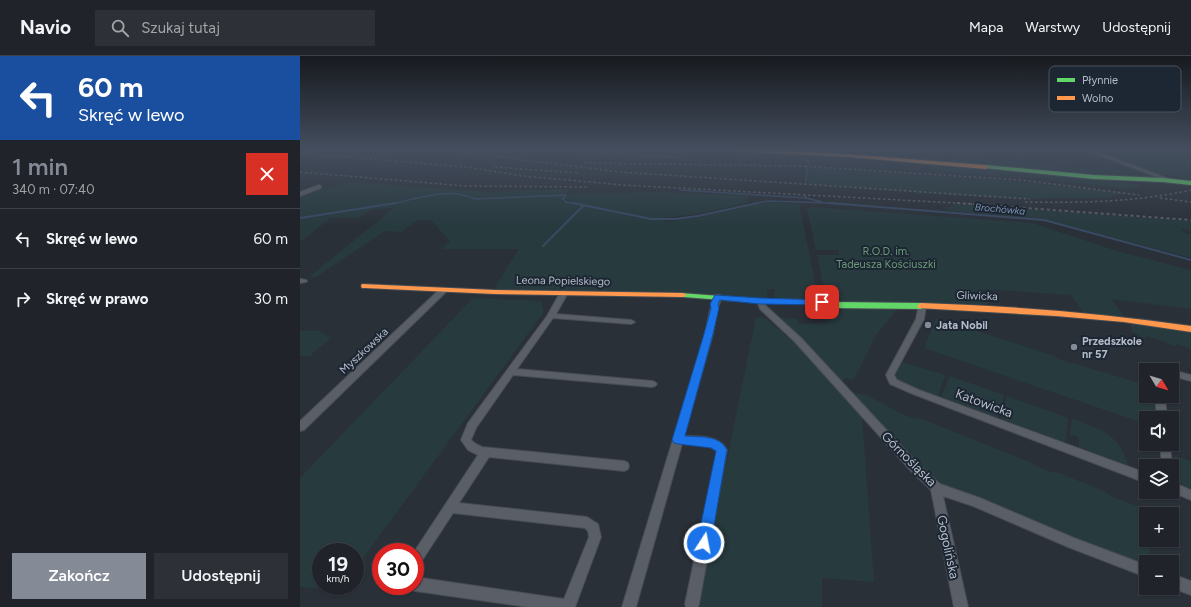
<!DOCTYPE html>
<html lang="pl">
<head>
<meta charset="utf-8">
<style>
	body { margin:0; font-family:Figtree,sans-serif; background:#2d3036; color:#f1f3f6; height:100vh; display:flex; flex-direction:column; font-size:15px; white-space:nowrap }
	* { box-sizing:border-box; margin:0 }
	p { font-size:13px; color:#a2a4a8 }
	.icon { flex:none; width:22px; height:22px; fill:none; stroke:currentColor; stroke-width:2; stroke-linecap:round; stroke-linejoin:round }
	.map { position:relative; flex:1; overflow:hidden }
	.panel { display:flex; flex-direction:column; background:#20242a; width:300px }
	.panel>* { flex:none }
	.guide { background:#1a4fa0; color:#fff; overflow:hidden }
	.needle { width:26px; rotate:128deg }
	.fabs { position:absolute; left:839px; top:307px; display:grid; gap:8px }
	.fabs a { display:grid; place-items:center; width:40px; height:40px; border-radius:0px; background:#20242a; box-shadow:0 1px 3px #0004,0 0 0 1px #3d4147; font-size:20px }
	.speed { position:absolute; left:12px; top:487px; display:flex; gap:8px; font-size:20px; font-weight:700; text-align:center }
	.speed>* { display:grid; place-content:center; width:52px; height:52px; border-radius:50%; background:#20242a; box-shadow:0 1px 3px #0004,0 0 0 1px #3d4147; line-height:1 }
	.speed small { font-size:10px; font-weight:400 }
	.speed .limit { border:6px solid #d22; background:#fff; color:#111 }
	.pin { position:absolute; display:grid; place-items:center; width:34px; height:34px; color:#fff; margin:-17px; border-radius:8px; box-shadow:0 2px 6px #0006 }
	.me { position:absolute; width:44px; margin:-22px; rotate:11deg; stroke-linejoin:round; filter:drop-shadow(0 0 3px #0008) }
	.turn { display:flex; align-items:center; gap:14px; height:84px; padding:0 12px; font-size:18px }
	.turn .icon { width:52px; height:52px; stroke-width:2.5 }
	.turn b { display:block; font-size:28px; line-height:34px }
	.round { display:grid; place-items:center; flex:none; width:42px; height:42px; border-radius:0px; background:#2d3036 }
	.head { display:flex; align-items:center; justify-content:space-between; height:68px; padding:0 12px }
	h1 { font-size:24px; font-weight:600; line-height:30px; color:#848b96 }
	.action { display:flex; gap:8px; margin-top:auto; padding:8px 12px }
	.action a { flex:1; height:46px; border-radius:0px; background:#848b96; color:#fff; font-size:16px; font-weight:600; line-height:46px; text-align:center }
	.action a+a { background:#2d3036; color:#f1f3f6 }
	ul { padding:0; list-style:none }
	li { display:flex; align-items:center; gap:12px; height:60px; padding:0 12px; border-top:1px solid #3d4147 }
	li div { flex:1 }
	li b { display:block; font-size:15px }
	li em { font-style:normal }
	header { display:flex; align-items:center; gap:24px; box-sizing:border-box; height:56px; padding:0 20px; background:#20242a; border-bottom:1px solid #3d4147 }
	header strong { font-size:19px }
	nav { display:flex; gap:22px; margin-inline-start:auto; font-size:14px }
	.search { width:280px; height:36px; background:#2d3036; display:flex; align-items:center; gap:10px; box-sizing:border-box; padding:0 14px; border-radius:0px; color:#a2a4a8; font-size:15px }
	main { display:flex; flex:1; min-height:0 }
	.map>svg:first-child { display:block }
	.green { fill:#273a3e }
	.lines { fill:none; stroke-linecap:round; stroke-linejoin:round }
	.stream-far1 { stroke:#384963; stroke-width:1.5 }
	.stream { stroke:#384963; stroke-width:2 }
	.street-casing { stroke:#484c53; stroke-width:2 }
	.fast-casing { stroke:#484c53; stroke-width:2 }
	.slow-casing { stroke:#484c53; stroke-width:2 }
	.street { fill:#5a5e66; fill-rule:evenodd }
	.fast { fill:#63d668; fill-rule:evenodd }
	.slow { fill:#ff974d; fill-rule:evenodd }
	.rail-far1 { stroke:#595d64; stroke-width:1.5; stroke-dasharray:2.5 2.5; stroke-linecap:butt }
	.rail { stroke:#595d64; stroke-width:2; stroke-dasharray:3 3; stroke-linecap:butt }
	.route { fill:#1a73e8; stroke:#114b97 }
	.poi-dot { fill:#848b96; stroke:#1d2633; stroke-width:1.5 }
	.labels { text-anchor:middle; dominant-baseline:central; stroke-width:4; stroke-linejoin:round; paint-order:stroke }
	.far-water-label { font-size:10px; font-style:italic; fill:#7c92b1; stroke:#1d2633 }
	.park-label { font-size:11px; fill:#6b9a76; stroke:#1d2633 }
	.street-label { font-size:11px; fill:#b4bcc9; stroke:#1d2633 }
	.poi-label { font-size:11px; font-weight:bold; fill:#b4bcc9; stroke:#1d2633; text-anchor:start }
	.near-street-label { font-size:13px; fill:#b4bcc9; stroke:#1d2633 }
	.key { fill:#1d2633; stroke:#4a5360; stroke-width:1 }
	.key-label { font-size:11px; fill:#b4bcc9 }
</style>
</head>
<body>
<header>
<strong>Navio</strong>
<div class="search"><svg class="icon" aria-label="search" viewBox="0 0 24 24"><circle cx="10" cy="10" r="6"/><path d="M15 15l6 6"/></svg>Szukaj tutaj</div>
<nav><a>Mapa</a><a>Warstwy</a><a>Udostępnij</a></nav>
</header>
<main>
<section class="panel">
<div class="guide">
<div class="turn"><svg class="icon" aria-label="left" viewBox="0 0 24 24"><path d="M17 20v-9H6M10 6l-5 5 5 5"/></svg><div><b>60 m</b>Skręć w lewo</div></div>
</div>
<div class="head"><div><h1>1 min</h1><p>340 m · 07:40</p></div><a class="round" style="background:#d93025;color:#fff"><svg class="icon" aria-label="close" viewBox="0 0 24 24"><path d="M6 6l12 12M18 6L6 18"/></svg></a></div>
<ul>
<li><svg class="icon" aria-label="left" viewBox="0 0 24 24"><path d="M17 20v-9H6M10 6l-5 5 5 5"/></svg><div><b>Skręć w lewo</b></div><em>60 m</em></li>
<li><svg class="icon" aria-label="right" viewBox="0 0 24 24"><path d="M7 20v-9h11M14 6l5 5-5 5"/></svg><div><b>Skręć w prawo</b></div><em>30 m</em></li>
</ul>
<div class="action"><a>Zakończ</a><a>Udostępnij</a></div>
</section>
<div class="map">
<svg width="891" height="551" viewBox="0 0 891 551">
	<rect width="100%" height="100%" fill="#2a3038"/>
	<path class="green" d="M493,93H597L596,96L832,115L777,93H784L859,121L801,120L495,95L493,94Z
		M789,93H891V125L860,118Z
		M628,108L810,124C820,127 830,127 841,129L838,132L826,133L749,123L629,114Z
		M510,112L692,123L826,137C808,144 785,142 766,142C680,145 593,133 508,128L507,117Z
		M48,126L191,136L269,133L261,145L288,151L290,150L273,147L265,143L269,138L358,136L449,139L447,147L397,158L364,162L366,166L394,162L469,146L499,148L519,244L473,243L475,233H467V243L193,234L219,193H142L150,185L131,164H118L101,176L85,175L16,221H9L94,152L71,154L59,162H30L28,164L3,184H0V139Z
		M654,148L891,165V176L885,173L880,172L886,177L891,178V202L746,164L644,154Z
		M512,151L732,167L817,195L891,214V253L811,243L825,261L783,256L771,239L682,233L689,249L646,247H531L527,244L525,240L517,199H539L538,194H516L507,153Z
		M173,242L241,245L244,256L55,513V496H21V530H42L39,534L0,531V422Z
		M546,251H599L576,279L554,323L545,322L541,328L479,261L497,263L498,268L529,267L528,261L536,260Z
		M456,261L465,262L502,293L562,361L574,526L522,522V551H397Z
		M636,262L755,300V302L846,329V340H854L856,362H846V368L624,292Z
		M833,266L891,274V294L889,292L876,288L875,290C865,287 857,283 847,280L845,282C840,281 837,277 832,276L831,268Z
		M0,275H19L31,282L10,300H0Z
		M601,306L645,319L638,340L599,326L594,320Z
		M650,320L704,339L698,362L641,341Z
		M555,337C578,339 600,363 622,363L730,406C738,411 750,417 759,417L802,434L813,441L847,454L846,484H849L850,506H846V509L823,502L650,432L635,425L556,345L554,341Z
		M707,340L768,362L765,387L702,363Z
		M772,363C800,373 819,377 828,409L779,391V381L770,378Z
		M874,400L891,405V433C874,427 876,415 874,400Z"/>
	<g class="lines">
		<path class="stream-far1" d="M496,98L509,106L508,108
			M506,128L507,111
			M380,134L506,142
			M505,139L506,142L522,146
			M527,147L542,148
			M91,148C118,143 149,130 175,143L266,139L263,143L266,146L278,148
			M453,148L468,145L528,147"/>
		<path class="stream" d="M273,147L351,163H376L398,160L458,147
			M529,147L744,164L891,204
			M0,162L96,147
			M243,190L283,150"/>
		<g class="street-casing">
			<path id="street" d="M783,93H789L872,124L868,125Z
				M19,129L21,130V132L0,140V136Z
				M0,223L6,224L7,225L6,226L0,227Z
				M141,232H147L148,234L4,374L0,375V365Z
				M261,235H264L268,237L256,258L331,264L335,266L331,268L253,262L217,313L352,325L355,326L357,328L355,330L352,331L213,319L176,372L171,384L176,388L182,391L324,405L328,407L329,410L328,413L324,415L189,401L159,447L287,461L298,468L301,481L275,551H228L115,535L110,533L109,530H115V521L264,543L289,481L288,475L285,472L153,457L119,509L115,511V496H114L178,399L168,394L161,384L168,367L247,260Z
				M415,239H421L422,241L417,254L413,278L384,380C398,380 420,379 427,394L399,548L398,551H386L385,548L417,395L408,390L382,388L336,551H322L405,278L410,254Z
				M458,243H464L466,250L501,282L619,409L640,428L680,442L774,482L846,509V521L768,491L673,450L643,440L668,551H654L631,434L611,415L495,286L460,253L457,245Z
				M619,248H622L626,250L624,263L594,319L597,324L619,334L846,417V427L613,338L590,328L586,319L616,263Z
				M872,314L891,319V325L872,320Z
				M855,340H865L867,362H857Z
				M860,388H870L872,410V411L862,410Z
				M872,426L891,434V444L872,436Z
				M872,518L891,525V539L872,532Z"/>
		</g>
		<g class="fast-casing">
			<path id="fast" d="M686,109L794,119L863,122L891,125V129L863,126L794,123L684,112L683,111Z
				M380,237L461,243L522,244L533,246L621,247L625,250L621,253L532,252L521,248L461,247L383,241H380L379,239Z"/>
		</g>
		<g class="slow-casing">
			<path id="slow" d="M410,93C502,93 594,102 686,109L689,111L686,113L550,101L412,94Z
				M62,228L195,234L383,237L387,239L383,241L195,238L65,232H62L61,230Z
				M621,247C712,250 801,257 891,270V276L824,266L756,260L618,252L617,250Z"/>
		</g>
		<use href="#street" class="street"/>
		<use href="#fast" class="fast"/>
		<use href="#slow" class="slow"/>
		<path class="rail-far1" d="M136,93L320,116L730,143
			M240,93L383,102
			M0,97L166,111L223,120L323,129L674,148
			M284,107L499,110L721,124L839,139
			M195,111L279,117
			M0,116L165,130L287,131
			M860,142L891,146
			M725,146C781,147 836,146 891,134"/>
		<path class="rail" d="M657,147L891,164"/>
	</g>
	<linearGradient id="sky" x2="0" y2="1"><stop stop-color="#171a1f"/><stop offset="0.55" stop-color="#444e5e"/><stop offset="1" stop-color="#444e5e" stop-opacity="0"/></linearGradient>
	<rect width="891" height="170" fill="url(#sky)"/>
	<path class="route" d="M415,239L460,242L522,244L527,246L522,249L460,248L420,244L418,248L419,252L413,278L385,380C400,381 420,379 427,394L411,487L409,491L404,493L399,491L397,487L416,395L411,392L378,388L374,387L372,384L404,278L411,252L410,248Z"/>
	<g class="poi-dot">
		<circle cx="628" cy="269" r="4"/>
		<circle cx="774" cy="291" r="4"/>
	</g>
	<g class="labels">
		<g class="far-water-label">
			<text transform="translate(700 153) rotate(5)">Brochówka</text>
		</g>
		<g class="park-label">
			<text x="586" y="195">R.O.D. im.<tspan x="586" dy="13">Tadeusza Kościuszki</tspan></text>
		</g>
		<g class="street-label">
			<text transform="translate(263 225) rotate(1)">Leona Popielskiego</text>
			<text transform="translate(677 240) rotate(2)">Gliwicka</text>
			<text transform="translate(64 295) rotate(-43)">Myszkowska</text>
		</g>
		<g class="poi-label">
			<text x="636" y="269">Jata Nobil</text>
			<text x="782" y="285">Przedszkole<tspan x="782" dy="13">nr 57</tspan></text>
		</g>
		<g class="near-street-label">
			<text transform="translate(684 347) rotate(20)">Katowicka</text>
			<text transform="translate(609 403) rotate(45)">Górnośląska</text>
			<text transform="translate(648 491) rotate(78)">Gogolińska</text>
		</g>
	</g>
	<rect x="749" y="10" width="132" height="46" rx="6" class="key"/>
	<rect x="757" y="22" width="18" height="4" fill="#63d668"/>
	<rect x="757" y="40" width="18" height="4" fill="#ff974d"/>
	<g class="key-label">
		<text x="782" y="28">Płynnie</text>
		<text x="782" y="46">Wolno</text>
	</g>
</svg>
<div class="fabs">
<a><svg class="needle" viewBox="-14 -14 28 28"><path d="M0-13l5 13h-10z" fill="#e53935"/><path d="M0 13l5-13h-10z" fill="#a2a4a8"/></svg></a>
<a><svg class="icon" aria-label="sound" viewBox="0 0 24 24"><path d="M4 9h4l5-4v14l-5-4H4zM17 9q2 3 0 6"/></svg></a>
<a><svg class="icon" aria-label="layers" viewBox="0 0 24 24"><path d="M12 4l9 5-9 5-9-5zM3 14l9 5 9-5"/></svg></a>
<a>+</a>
<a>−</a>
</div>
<div class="speed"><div>19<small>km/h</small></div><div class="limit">30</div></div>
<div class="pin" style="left:522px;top:246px;background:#d93025"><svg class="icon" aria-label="arrive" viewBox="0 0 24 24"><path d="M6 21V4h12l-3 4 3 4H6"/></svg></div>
<svg class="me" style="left:404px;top:487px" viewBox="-20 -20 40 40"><circle r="17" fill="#1a73e8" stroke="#fff" stroke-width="3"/><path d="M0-11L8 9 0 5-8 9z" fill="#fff"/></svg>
</div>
</main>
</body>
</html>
